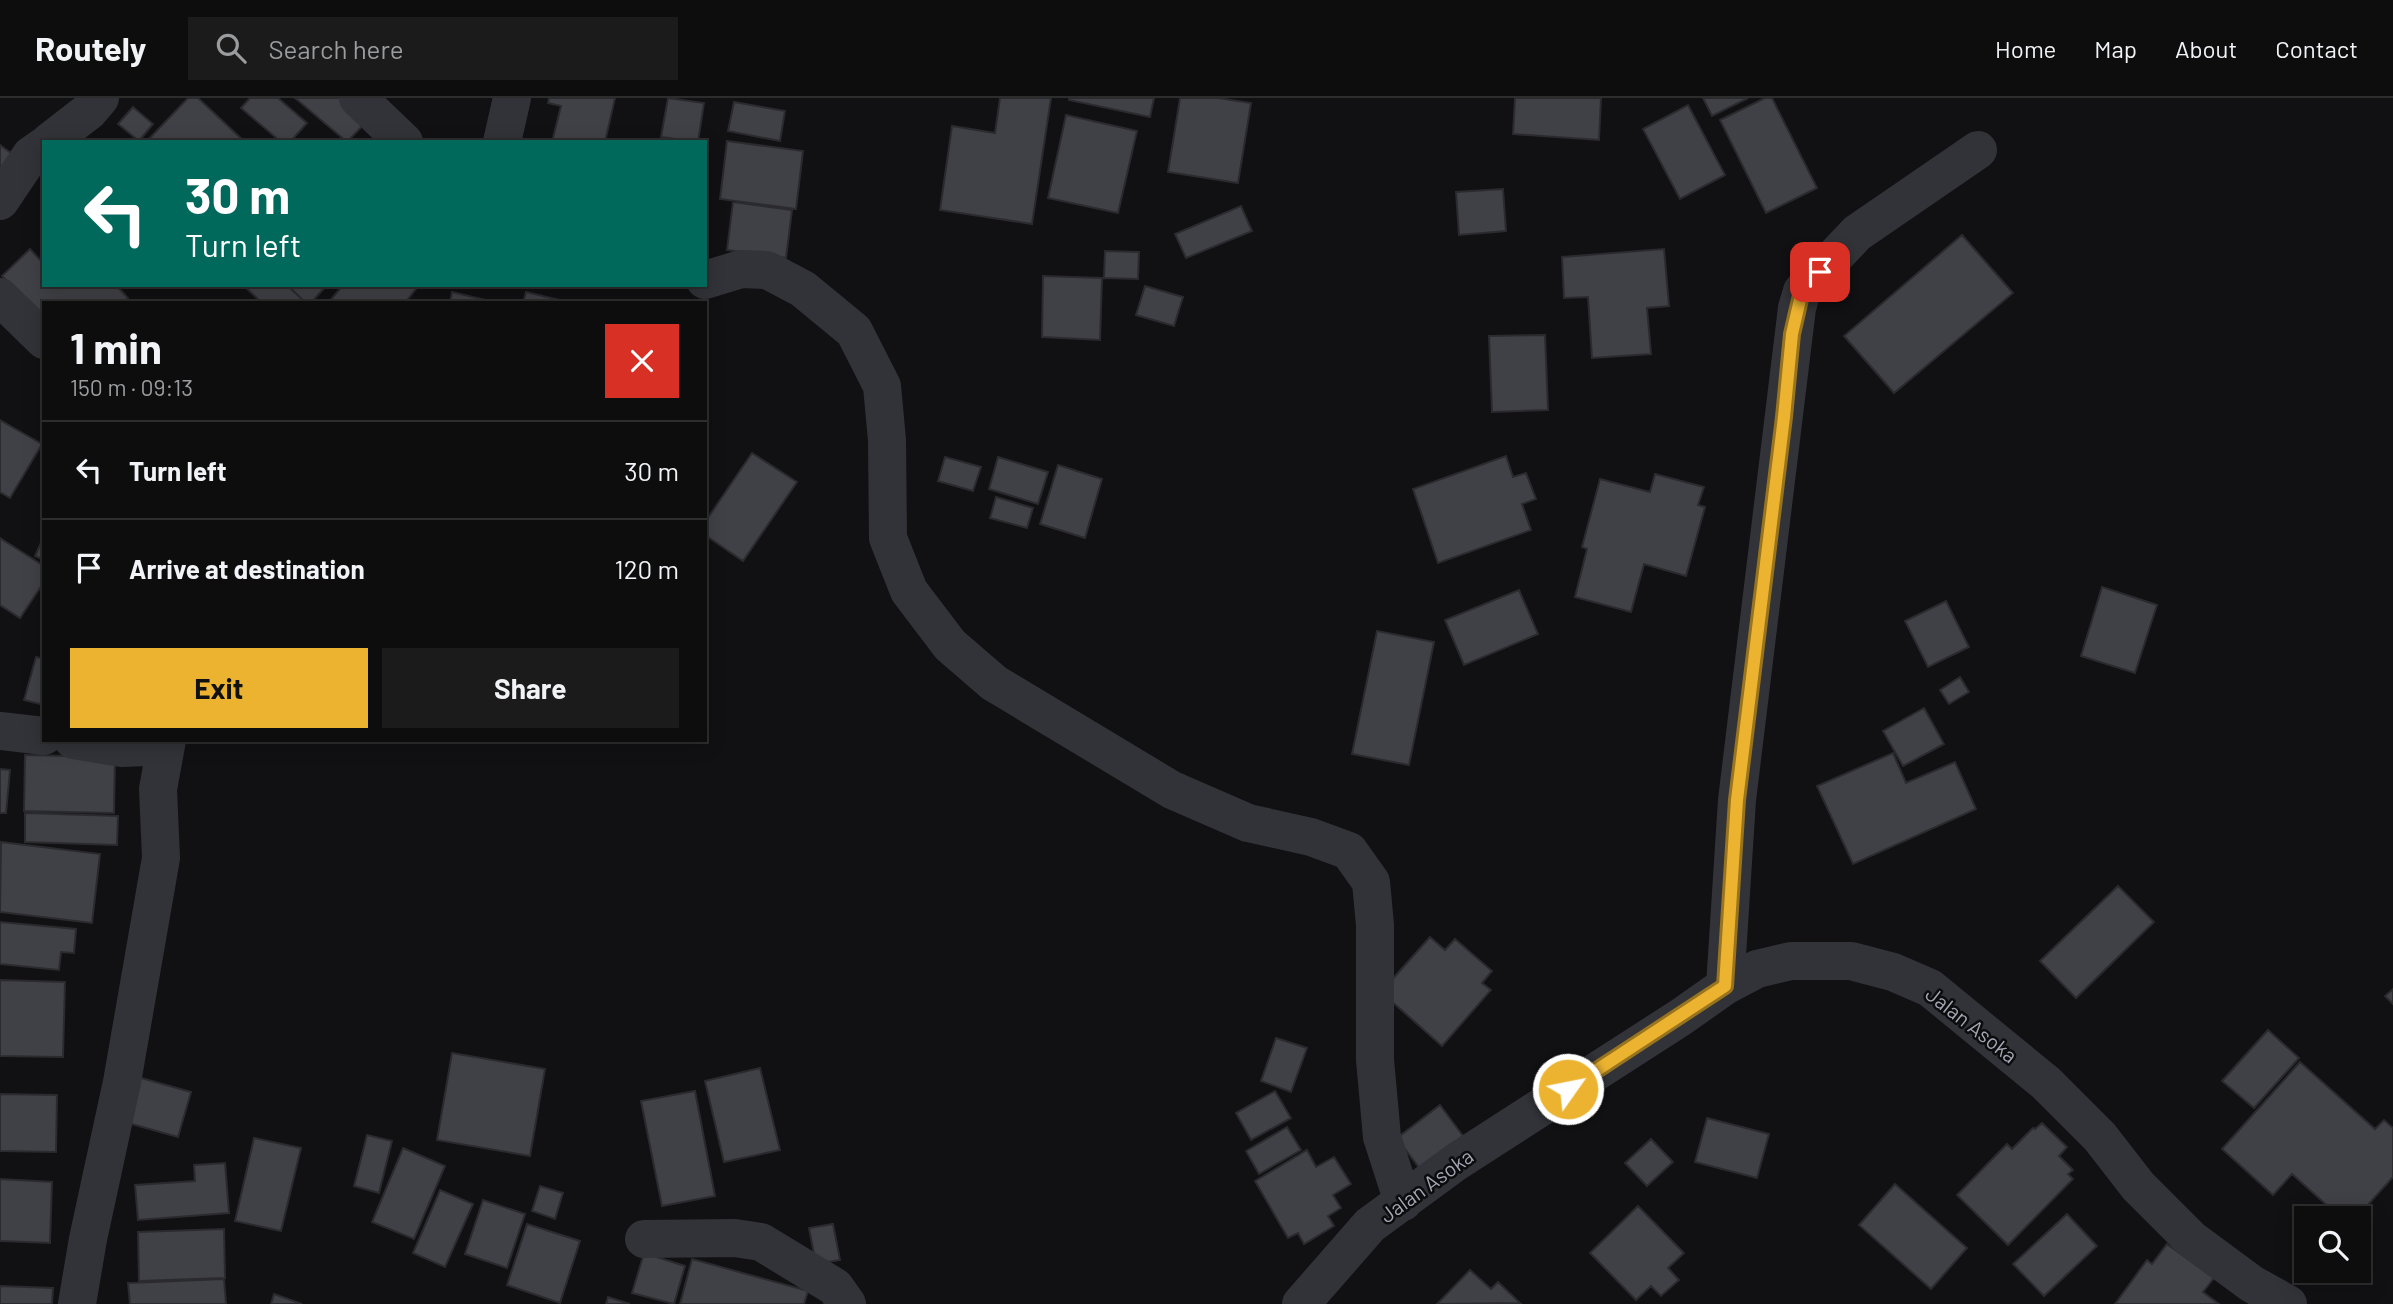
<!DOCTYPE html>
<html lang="en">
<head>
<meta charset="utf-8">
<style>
	body { margin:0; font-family:Barlow,sans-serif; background:#1b1b1c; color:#f1f3f6; height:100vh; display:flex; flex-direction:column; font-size:26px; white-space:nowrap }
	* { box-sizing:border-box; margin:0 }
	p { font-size:23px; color:#9a9c9e }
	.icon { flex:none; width:38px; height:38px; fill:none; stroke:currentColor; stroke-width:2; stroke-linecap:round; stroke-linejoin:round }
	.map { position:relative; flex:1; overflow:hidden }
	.details { position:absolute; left:42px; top:203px; width:665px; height:441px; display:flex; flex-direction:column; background:#0d0d0e; border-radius:0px; box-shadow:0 4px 18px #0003,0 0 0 2px #2d2d2e }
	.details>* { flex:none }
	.banner { position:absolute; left:42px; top:42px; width:665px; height:147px; border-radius:0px; box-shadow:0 4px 18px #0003,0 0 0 2px #2d2d2e; background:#00695c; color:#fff; overflow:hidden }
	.buttons { position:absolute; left:2294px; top:1108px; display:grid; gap:14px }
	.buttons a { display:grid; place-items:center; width:77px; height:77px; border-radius:0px; background:#0d0d0e; box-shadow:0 4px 18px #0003,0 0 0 2px #2d2d2e; font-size:35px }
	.pin { position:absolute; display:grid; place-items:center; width:60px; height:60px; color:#fff; margin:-30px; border-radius:14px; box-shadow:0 4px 10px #0006 }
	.me { position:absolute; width:77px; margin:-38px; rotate:57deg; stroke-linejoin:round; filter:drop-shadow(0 0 5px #0008) }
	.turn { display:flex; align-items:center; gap:24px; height:147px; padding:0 28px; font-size:32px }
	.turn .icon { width:91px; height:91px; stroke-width:2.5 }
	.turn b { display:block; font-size:49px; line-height:60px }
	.round { display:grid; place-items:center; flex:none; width:74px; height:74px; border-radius:0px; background:#1b1b1c }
	.head { display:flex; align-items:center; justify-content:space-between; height:119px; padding:0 28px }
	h1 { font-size:42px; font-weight:700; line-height:52px }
	.primary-button { display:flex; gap:14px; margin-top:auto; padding:14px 28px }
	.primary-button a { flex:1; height:80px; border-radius:0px; background:#ecb330; color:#111; font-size:28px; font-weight:700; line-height:80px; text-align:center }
	.primary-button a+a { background:#1b1b1c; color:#f1f3f6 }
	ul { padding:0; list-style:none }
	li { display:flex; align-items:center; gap:21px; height:98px; padding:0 28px; border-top:2px solid #2d2d2e }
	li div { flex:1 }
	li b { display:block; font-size:26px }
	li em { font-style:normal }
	header { display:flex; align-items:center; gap:42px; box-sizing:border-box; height:98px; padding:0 35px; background:#0d0d0e; border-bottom:2px solid #2d2d2e }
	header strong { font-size:33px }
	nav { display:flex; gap:38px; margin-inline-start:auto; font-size:24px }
	.search { width:490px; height:63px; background:#1b1b1c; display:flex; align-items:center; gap:18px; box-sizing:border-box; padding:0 24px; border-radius:0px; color:#9a9c9e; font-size:26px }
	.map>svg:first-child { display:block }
	.building { fill:#404146; stroke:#2b2b2f; stroke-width:2 }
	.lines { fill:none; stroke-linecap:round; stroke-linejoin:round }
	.minor { stroke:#323338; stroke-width:38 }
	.route-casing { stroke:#99741f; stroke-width:18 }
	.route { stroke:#ecb330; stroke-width:12 }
	.labels { text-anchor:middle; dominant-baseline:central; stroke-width:5; stroke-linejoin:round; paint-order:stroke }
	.street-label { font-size:21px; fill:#a3a7b3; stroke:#0c0c0e }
</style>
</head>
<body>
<header>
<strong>Routely</strong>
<div class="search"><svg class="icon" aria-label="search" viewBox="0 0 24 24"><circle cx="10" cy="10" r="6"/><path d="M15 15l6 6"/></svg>Search here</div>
<nav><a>Home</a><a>Map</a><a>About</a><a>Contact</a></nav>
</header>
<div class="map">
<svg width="2393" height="1206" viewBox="0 0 2393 1206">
	<rect width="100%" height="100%" fill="#111113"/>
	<path class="building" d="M188,0H198L245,44H146Z
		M250,0H278L307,25L290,44H281L241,10Z
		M295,0H344L369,21L347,44Z
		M549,0H615L605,44H552L561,8L548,5Z
		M668,0L704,5L698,44L661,39Z
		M1000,0H1051L1032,126L940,112L952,28L995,35Z
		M1069,0H1154L1150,19L1069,2Z
		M1180,0H1218L1251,5L1238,85L1168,74Z
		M1515,0H1601L1599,42L1513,36Z
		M1703,0H1748L1712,18Z
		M1765,0H1772L1817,90L1766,115L1720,22Z
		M734,4L785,13L780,43L728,33Z
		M1688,7L1725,77L1680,101L1643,31Z
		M133,9L153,26L139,43L118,26Z
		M1066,17L1137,33L1118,115L1048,100Z
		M727,43L803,53L796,111L720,101Z
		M0,47L15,58L0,77Z
		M1503,91L1506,133L1459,137L1456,94Z
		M733,104L792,112L786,160L727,152Z
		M1241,108L1252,133L1186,160L1175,136Z
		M1962,137L2013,195L1894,295L1844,238Z
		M30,151L44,166V187H116L128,200L123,205H44V222L2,178Z
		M1664,151L1669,208L1647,210L1651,256L1592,260L1588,199L1564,200L1562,159Z
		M1105,153L1139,154L1138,181L1104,180Z
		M1043,178L1102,180L1100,242L1042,239Z
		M243,187H287L306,205H262Z
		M287,187H326V188L311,205H306Z
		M343,187H419L405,205H328Z
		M1145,188L1183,199L1174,228L1136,217Z
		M452,194L498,205H450Z
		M526,194L572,205H523Z
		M1545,237L1548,312L1492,314L1489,238Z
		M0,322L42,346L10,400L0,394Z
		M752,355L797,384L743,463L705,437V424Z
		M1506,358L1513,379L1526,375L1536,401L1522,406L1531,432L1438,465L1413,391Z
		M945,359L981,369L973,393L938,383Z
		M998,359L1048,374L1038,406L989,391Z
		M1058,367L1102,381L1085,440L1040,426Z
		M1655,376L1704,389L1698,407L1705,409L1686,478L1644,466L1631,514L1575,499L1587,451L1582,449L1600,381L1650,394Z
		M996,399L1033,410L1027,430L990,420Z
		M44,438V462L35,458Z
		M0,440L44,468V484L20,520L0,507Z
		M2102,489L2157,507L2135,575L2081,558Z
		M1519,492L1538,536L1464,567L1445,522Z
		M1946,503L1969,549L1928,569L1905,523Z
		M1377,533L1434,544L1409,667L1352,656Z
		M36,559L44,561V607L24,602Z
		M1960,579L1969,594L1949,606L1940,592Z
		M1924,610L1944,646L1903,668L1883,633Z
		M1893,655L1906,685L1955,664L1976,711L1853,766L1817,688Z
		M25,657L115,659L114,715L24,713Z
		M0,671L10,672L6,715H0Z
		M25,715L118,718L117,747L25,744Z
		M1,744L100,756L92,825L0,814Z
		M2118,788L2154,824L2076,900L2040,863Z
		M0,824L76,831L74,855L61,854L59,872L0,866Z
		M1430,839L1445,852L1455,841L1492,873L1482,885L1491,892L1442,948L1381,894Z
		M0,882L65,884L63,959L0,958Z
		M2393,891V906L2385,898Z
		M2268,932L2299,960L2254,1010L2222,983Z
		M1276,940L1307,950L1291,994L1261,983Z
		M452,955L545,971L530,1058L437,1042Z
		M2300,964L2375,1031L2384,1022L2393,1030V1079L2356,1120H2341L2292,1076L2273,1097L2222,1051Z
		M760,970L780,1052L724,1064L705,983Z
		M134,978L191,994L178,1039L121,1023Z
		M695,993L715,1098L662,1108L641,1003Z
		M1275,993L1291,1020L1251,1042L1236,1015Z
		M0,996L57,997L56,1054L0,1053Z
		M1440,1007L1463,1038L1420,1071L1397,1040Z
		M1707,1020L1769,1036L1757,1080L1695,1064Z
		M2042,1025L2067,1049L2059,1058L2073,1072L2068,1076L2073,1081L2008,1147L1957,1097L2007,1046L2012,1051L2033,1030L2035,1031Z
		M1287,1029L1301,1052L1259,1076L1246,1053Z
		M367,1037L392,1043L379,1095L354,1088Z
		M254,1040L301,1050L281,1133L235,1123Z
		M1651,1041L1673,1064L1647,1088L1625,1065Z
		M403,1050L445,1068L414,1141L372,1124Z
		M1307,1052L1316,1069L1334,1059L1351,1086L1333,1097L1341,1110L1328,1118L1334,1128L1304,1146L1298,1135L1288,1140L1255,1083Z
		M225,1065L229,1115L138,1122L135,1087L195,1083L194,1067Z
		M0,1081L52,1084L50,1145L0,1143Z
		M1895,1086L1967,1150L1931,1191L1859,1127Z
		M540,1088L563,1095L555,1121L532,1113Z
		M440,1092L473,1106L445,1169L413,1155Z
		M483,1102L525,1116L507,1170L465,1156Z
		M1638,1108L1684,1155L1668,1170L1679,1182L1661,1198L1651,1188L1636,1202L1590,1155Z
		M2067,1116L2097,1148L2044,1198L2013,1166Z
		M527,1126L580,1143L560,1205L507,1187Z
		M833,1126L840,1162L816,1166L809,1130Z
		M224,1131L225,1180L139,1183L138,1134Z
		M2167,1146L2214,1180L2203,1194L2219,1206H2115L2147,1162L2152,1166Z
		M644,1155L685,1168L674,1206L632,1195Z
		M692,1161L808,1193L804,1206H680Z
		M1470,1172L1491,1191L1498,1184L1520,1205L1437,1206Z
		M224,1181L226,1206H130L128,1185Z
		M0,1188L53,1190L52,1206H0Z
		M274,1196L302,1206H271Z
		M608,1199L630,1206H606Z"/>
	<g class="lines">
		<path class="minor" d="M358,0L404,44
			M49,44L89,13L100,0
			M502,44L512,0
			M0,103L31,57L44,48
			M705,182L741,171L767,172L803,191L854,233L882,288L887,342L888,440L909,493L950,547L994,585L1172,692L1248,725L1311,739L1349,753L1371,784L1375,827V962L1382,1039L1403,1104
			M0,199L44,242
			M0,633L44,638
			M73,642L122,650L166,648
			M1725,888L1737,702L1797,210L1802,193L1857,135L1978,52
			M644,1141L735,1140L761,1144L835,1189L847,1206
			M77,1206L88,1141L122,984L161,760L158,691L167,642
			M1301,1206L1370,1127L1456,1064L1681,919L1725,888L1757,871L1791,863H1851L1893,874L1930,890L2046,985L2100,1039L2138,1088L2191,1141L2252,1186L2288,1206"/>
	</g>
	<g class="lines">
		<g class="route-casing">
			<path id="route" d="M1568,991L1725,888L1737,702L1784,319L1792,236L1802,193L1820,174"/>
		</g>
		<use href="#route" class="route"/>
	</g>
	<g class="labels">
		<g class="street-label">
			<text transform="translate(1972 926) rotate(38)">Jalan Asoka</text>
			<text transform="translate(1426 1087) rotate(-36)">Jalan Asoka</text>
		</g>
	</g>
</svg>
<div class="buttons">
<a><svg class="icon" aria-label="search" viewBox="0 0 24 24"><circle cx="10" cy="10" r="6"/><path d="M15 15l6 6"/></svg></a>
</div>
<div class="pin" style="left:1820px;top:174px;background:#d93025"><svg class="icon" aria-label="arrive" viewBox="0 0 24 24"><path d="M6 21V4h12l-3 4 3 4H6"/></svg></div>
<svg class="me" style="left:1568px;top:991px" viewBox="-20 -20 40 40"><circle r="17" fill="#ecb330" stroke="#fff" stroke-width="3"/><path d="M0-11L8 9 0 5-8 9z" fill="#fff"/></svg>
<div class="banner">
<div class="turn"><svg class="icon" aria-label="left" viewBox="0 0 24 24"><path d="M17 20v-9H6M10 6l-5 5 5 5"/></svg><div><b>30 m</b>Turn left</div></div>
</div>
<section class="details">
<div class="head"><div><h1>1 min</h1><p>150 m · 09:13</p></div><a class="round" style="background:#d93025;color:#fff"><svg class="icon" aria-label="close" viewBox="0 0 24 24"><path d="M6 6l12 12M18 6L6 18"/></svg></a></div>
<ul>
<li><svg class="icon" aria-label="left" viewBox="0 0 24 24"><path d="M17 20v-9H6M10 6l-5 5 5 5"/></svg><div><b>Turn left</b></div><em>30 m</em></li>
<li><svg class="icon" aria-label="arrive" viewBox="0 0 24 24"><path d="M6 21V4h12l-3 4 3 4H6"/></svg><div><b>Arrive at destination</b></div><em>120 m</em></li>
</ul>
<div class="primary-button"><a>Exit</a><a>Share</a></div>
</section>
</div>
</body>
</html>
